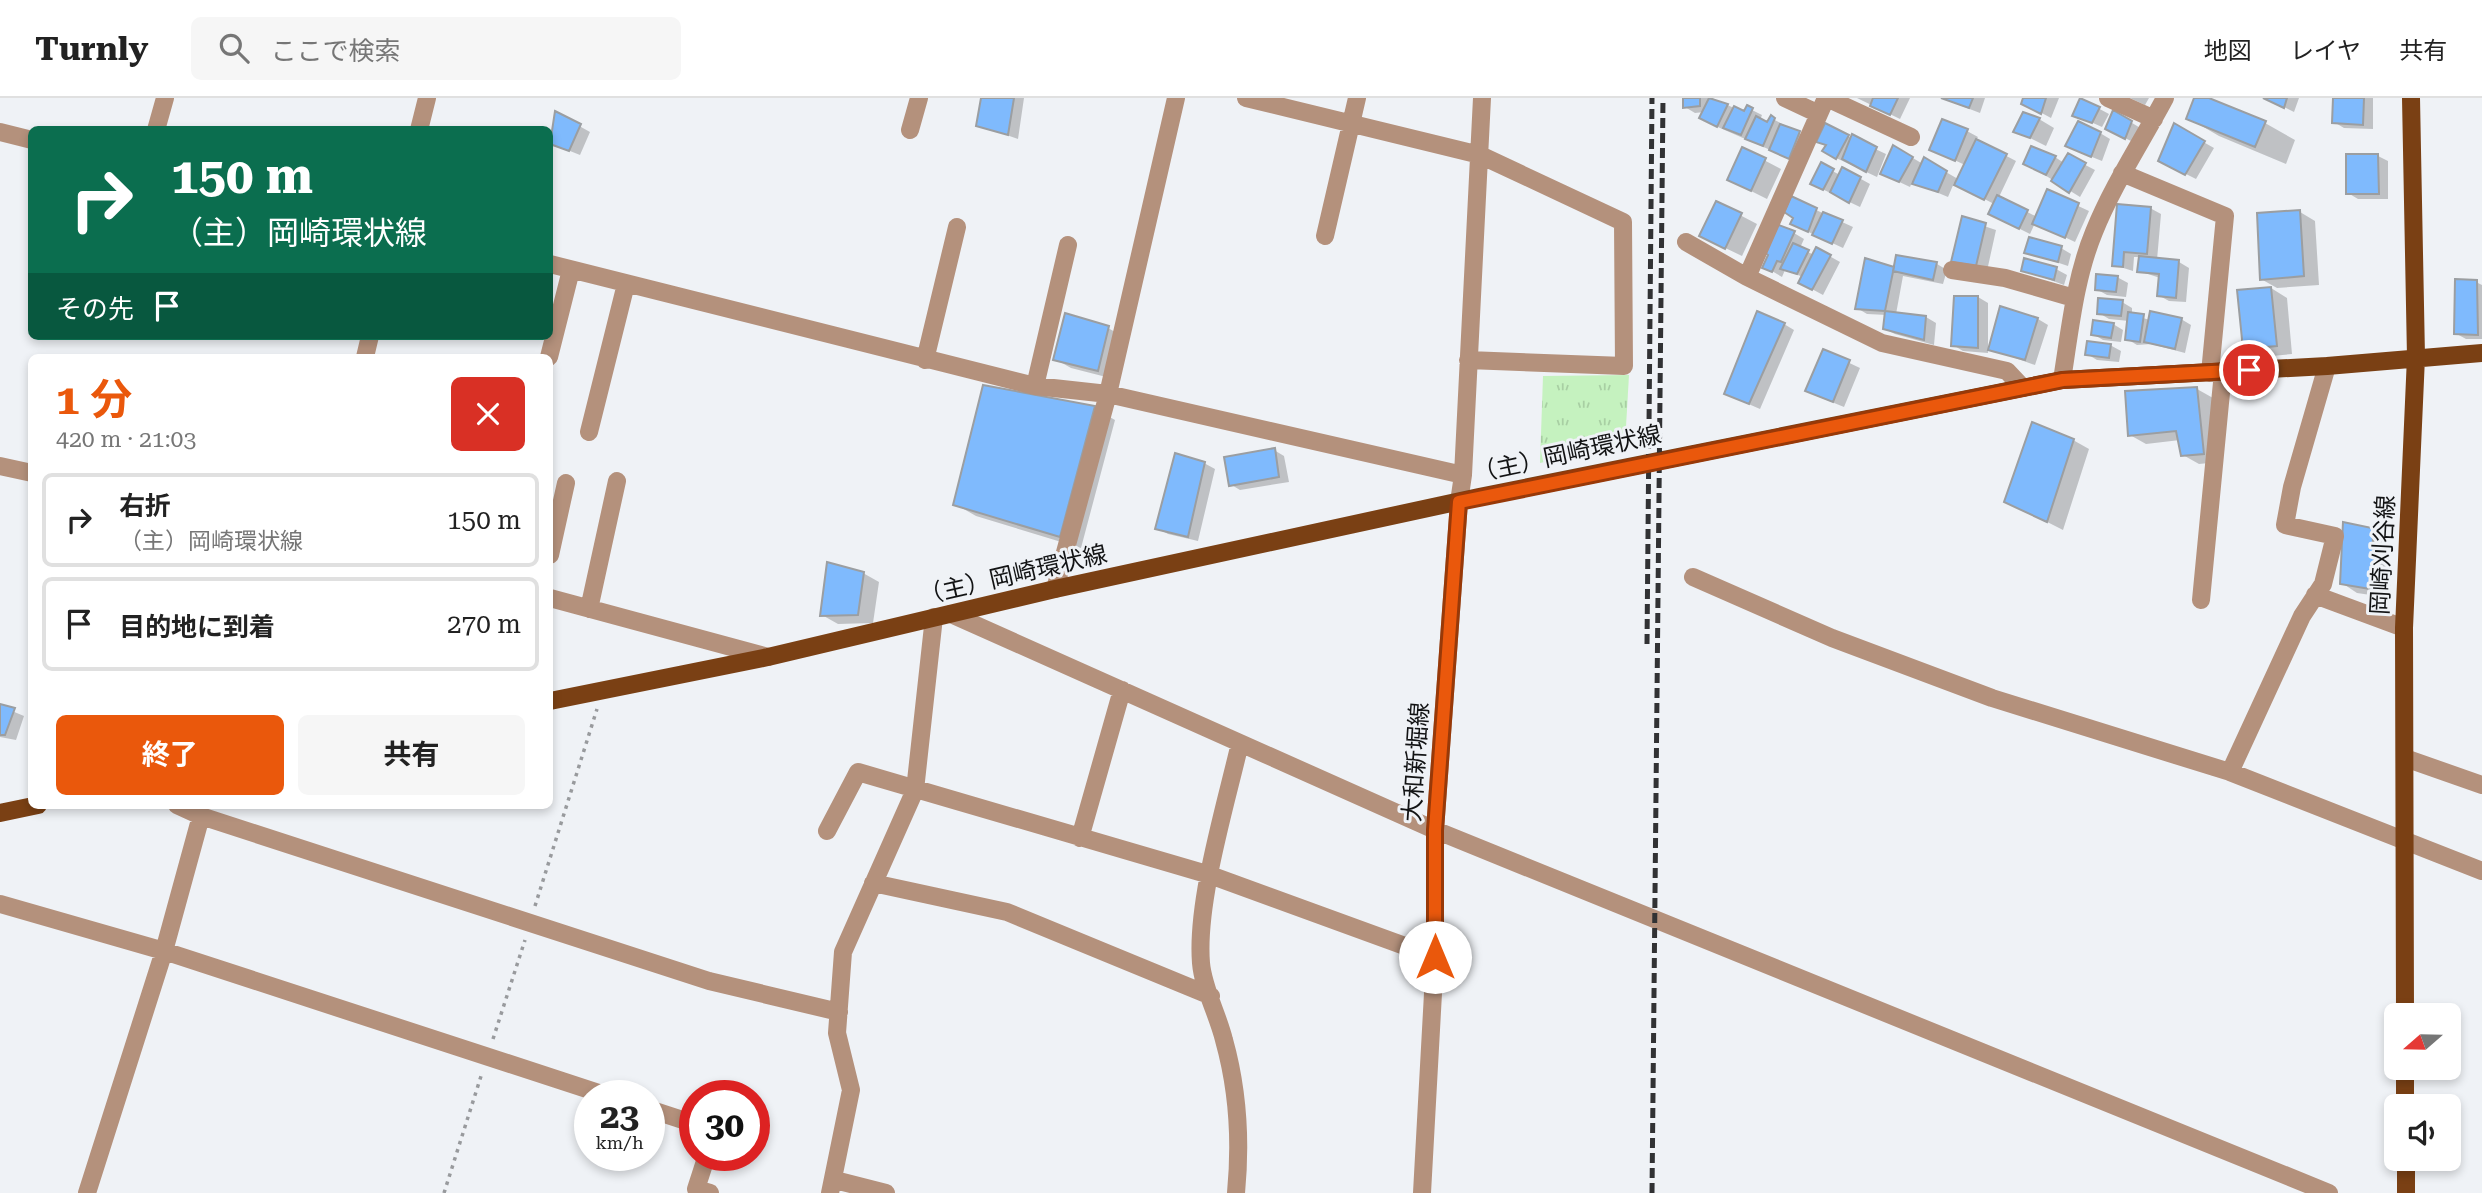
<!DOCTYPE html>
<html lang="ja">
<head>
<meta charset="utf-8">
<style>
	body { margin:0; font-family:"Roboto Serif","Noto Sans JP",serif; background:#f6f6f6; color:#222; height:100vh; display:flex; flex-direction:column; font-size:26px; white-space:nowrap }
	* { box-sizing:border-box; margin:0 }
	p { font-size:23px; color:#767676 }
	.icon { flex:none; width:38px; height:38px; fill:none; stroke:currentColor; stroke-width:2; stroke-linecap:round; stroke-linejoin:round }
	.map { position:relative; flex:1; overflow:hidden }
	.drawer { position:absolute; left:28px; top:256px; width:525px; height:455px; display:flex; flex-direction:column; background:#fff; border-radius:10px; box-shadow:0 4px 10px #0003 }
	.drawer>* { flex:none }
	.hud { position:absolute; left:28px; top:28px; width:525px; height:214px; border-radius:10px; box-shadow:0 4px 10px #0003; background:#0b6e4f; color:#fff; overflow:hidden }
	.needle { width:46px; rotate:250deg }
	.tools { position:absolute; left:2384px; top:905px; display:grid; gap:14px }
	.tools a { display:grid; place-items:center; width:77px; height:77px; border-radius:10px; background:#fff; box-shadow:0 4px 10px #0003; font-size:35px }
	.speed { position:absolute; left:574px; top:982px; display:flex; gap:14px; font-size:35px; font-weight:700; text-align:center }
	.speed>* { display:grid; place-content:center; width:91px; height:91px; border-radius:50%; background:#fff; box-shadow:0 4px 10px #0003; line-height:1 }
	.speed small { font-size:18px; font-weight:400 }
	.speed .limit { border:10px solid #d22; background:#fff; color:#111 }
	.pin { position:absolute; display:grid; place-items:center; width:60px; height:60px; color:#fff; margin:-30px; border:4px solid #fff; border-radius:50%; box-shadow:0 2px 7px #0007 }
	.me { position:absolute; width:77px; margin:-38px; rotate:0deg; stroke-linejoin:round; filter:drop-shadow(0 0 5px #0008) }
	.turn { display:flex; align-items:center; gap:24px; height:147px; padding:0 28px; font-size:32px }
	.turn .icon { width:91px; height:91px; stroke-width:2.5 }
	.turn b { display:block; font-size:49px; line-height:60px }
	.then { display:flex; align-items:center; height:66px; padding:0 28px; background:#0003; gap:14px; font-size:26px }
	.round { display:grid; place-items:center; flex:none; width:74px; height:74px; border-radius:10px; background:#f6f6f6 }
	.summary { display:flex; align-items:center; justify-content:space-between; height:119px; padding:0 28px }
	h1 { font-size:42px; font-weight:700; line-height:52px; color:#ea580c }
	.primary-button { display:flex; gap:14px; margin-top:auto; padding:14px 28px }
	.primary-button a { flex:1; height:80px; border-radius:10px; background:#ea580c; color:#fff; font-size:28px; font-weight:700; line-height:80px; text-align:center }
	.primary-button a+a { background:#f6f6f6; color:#222 }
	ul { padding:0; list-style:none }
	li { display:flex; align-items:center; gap:21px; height:94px; margin:0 14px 10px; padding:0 14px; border:4px solid #e0e0e0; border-radius:10px }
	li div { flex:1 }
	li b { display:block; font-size:26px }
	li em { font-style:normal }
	header { display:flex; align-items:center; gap:42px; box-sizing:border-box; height:98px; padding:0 35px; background:#fff; border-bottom:2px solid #e0e0e0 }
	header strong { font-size:33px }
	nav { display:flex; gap:38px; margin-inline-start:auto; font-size:24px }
	.search { width:490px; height:63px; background:#f6f6f6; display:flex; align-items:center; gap:18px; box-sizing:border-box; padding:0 24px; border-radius:10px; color:#767676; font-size:26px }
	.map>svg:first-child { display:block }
	.park { fill:url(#park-tufts) }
	.shadow { fill:#0003 }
	.building { fill:#7fbafd; stroke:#9b9ea1; stroke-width:2 }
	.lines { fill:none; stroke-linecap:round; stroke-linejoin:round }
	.path { stroke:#989a9d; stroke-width:3.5; stroke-dasharray:3.5 5; stroke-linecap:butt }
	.minor { stroke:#b4917c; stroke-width:18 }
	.major { stroke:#7a4014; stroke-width:18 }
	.rail { stroke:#313234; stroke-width:5; stroke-dasharray:10 5; stroke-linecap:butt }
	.route-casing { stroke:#983908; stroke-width:18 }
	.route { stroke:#ea580c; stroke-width:12 }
	.labels { text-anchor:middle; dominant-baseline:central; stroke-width:6; stroke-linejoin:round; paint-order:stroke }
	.street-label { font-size:24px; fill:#121314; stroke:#eff2f6 }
</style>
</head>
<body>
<header>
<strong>Turnly</strong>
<div class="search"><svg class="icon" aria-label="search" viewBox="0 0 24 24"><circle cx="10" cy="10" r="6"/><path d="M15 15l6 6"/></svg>ここで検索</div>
<nav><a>地図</a><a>レイヤ</a><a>共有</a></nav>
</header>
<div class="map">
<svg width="2482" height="1095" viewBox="0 0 2482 1095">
	<defs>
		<pattern id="park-tufts" width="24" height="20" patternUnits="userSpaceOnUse" patternTransform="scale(1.75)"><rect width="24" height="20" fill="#c5f2bf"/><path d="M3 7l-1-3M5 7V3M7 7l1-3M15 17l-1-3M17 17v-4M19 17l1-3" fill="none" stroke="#a8cfa3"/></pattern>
	</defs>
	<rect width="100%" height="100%" fill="#eff2f6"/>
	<path class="park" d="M1629,277L1625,346L1540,365L1543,278Z"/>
	<path class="shadow" d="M983,0H1024L1018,41L978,27Z
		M1685,0H1712L1745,15L1748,10L1762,17L1760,22L1768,26L1771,20L1799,35L1809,41L1800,65L1711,26L1704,14L1695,15L1685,9Z
		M1857,0H1910L1900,21Z
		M1941,0H1985L1980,15Z
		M2025,0H2059L2051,20L2023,5Z
		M2130,0H2149L2145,7Z
		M2196,0H2205L2265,25L2295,42L2286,66L2219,38L2188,20Z
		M2266,0H2299L2294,14Z
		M2335,0H2373V31L2344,30L2334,24Z
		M2081,1L2109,16L2102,29L2075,17Z
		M2114,14L2142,31L2135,45L2117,36Z
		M556,15L590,34L580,57L550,45Z
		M2039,21L2054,30L2046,48L2016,33Z
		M1943,23L1967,33L1978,39L1976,42L2016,63L1999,99L2037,119L2048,94L2089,113L2075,144L2035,125L2030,136L2000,121L1994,106L1954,85L1948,99L1912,84L1910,89L1893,81L1894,49L1923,66L1925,62L1958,81L1965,67L1931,51Z
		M1826,28L1886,56L1877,79L1834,59L1827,48L1819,43Z
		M2175,28L2214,50L2196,81L2170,68Z
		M2100,35L2110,41L2102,63L2077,53Z
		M1743,51L1781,71L1767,101L1745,90Z
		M2068,58L2095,72L2080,99L2035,71L2055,59L2064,65Z
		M2378,58L2388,63V101H2358L2348,95Z
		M1821,67L1840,77L1843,71L1870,86L1860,109L1822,91Z
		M1717,105L1757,126L1742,158L1717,146Z
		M2150,110L2161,116L2157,162L2179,164L2189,170L2186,204L2169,203L2158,197L2160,180L2139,173L2141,159H2134L2133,173L2114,167Z
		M1816,112L1853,129L1843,150L1802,131Z
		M2300,114L2315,123L2319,187L2277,190L2261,181Z
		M1963,121L1996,132L1987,173L1964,169Z
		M1794,135L1804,141L1800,150L1814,157L1817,151L1840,164L1823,197L1810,190L1803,179L1785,172L1782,179L1765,169Z
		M2061,150L2071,156L2068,168L2026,154Z
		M1897,159L1937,166L1947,172L1943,186L1903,178L1896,216L1926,219L1936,225L1934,247L1895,236L1885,231L1887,217L1867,216L1857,210L1895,171Z
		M2056,171L2067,177L2064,187L2023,172Z
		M2117,179L2128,185L2126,199L2107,197L2096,191Z
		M2476,184L2482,187V241H2466L2455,235Z
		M2271,190L2287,200L2292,256L2261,259L2245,250Z
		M1978,199L1988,205V255L1963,253L1953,247Z
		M2122,204L2132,210V217L2150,222L2181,221L2191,227L2185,255L2151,246L2137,247L2127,241L2129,223L2109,221L2099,215Z
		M2038,221L2048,227L2035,267L1990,251Z
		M1784,226L1794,232L1760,311L1737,301Z
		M2113,226L2123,232L2121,244L2103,242L2093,236Z
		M1108,230L1124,239L1114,281L1071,270L1055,261Z
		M2110,247L2121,253L2119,264L2097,262L2087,256Z
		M1824,253L1860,270L1844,309L1817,298Z
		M2197,291L2213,300L2219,364L2199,366L2183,357L2180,342L2146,346L2130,337Z
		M1094,310L1115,322L1081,450L976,418L955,406Z
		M2073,342L2089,351L2063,432L2006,403Z
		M1274,352L1284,358L1289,384L1240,392L1230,386Z
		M1204,365L1215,371L1198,443L1168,436L1157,430Z
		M2371,432L2387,441L2391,500L2357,495L2342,485Z
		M863,475L879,484L873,525L838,526L822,517Z
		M0,608L24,618L16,642L0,639Z"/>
	<path class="building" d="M981,0H1014L1008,37L976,28Z
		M1683,0H1700V8L1683,10Z
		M1709,0L1728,6L1717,29L1699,20Z
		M1873,0H1898L1890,17L1870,8Z
		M1941,0H1973L1969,10Z
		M2023,0H2046L2041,16L2021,6Z
		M2080,0L2100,9L2092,25L2072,18Z
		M2194,0H2209L2266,23L2255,49L2186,21Z
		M2263,0H2287L2284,10Z
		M2333,0H2364L2363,27L2332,25Z
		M1747,7L1753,10L1741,37L1723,30L1734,8L1744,13Z
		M2113,12L2132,23L2125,41L2105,31Z
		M555,13L581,26L569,53L550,46Z
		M2023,14L2040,20L2030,40L2013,34Z
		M1771,17L1775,20L1763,48L1745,41L1756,18L1767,24Z
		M1942,21L1968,31L1955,63L1929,52Z
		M2078,23L2101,34L2091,59L2065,48Z
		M1825,25L1849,37L1836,61L1822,53L1826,47L1816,44Z
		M2174,25L2205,43L2185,77L2158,63Z
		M1780,26L1800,33L1789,61L1769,52Z
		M1852,36L1877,49L1866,74L1842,61Z
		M1976,41L2007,56L1984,102L1954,87Z
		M1893,47L1913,59L1899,84L1880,76Z
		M2031,48L2056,58L2046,77L2023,66Z
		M1742,49L1766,60L1751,93L1727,82Z
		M2068,55L2086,65L2069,95L2051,83Z
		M2346,56H2378L2379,96H2346Z
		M1924,59L1947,73L1938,94L1912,86Z
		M1821,64L1834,71L1823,92L1810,86Z
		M1842,69L1861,79L1849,105L1830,94Z
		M2047,91L2079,105L2065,140L2032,126Z
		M1997,97L2028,112L2019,131L1988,116Z
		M1791,98L1817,110L1808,134L1790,126L1793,120L1784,114Z
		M1716,103L1742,115L1725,151L1699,138Z
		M2117,106L2151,109L2147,156L2124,154L2123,169L2112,168Z
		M2300,112L2304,178L2260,182L2257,115Z
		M1823,114L1843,122L1832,146L1812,137Z
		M1962,118L1986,125L1976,168L1951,164Z
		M1776,126L1795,133L1781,164L1777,163L1772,174L1762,170L1768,157L1764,154Z
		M2029,139L2062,148L2058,164L2024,155Z
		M1793,145L1809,152L1797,176L1780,171Z
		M1816,149L1831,157L1812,192L1798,185Z
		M1896,157L1937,164L1933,182L1893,173Z
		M2139,158L2179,162L2176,200L2157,198L2159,176L2137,174Z
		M1865,160L1894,169L1885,213L1855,211Z
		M2024,160L2057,169L2054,182L2021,173Z
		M2096,176L2118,178L2116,194L2095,192Z
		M2455,181L2477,182L2478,237L2454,236Z
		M2271,189L2277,248L2243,251L2237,192Z
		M1954,198H1978V250L1951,248Z
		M2098,200L2123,202L2121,218L2097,216Z
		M2000,208L2038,220L2025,262L1988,252Z
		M1757,213L1785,225L1749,306L1724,296Z
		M1885,213L1926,218L1924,242L1883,231Z
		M2150,213L2182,220L2175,251L2144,244Z
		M2128,214L2144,216L2140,244L2125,242Z
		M1065,215L1109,228L1098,273L1053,262Z
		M2093,222L2114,225L2111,240L2091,237Z
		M2087,243L2111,246L2109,260L2085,257Z
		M1823,251L1850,262L1833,304L1805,293Z
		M983,287L1095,308L1060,439L953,407Z
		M2197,289L2204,356L2181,358L2176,333L2128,338L2125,293Z
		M2032,324L2074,341L2047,424L2004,404Z
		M1275,350L1279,379L1229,388L1224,359Z
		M1175,355L1205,364L1188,439L1155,431Z
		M2343,424L2372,430L2376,492L2340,486Z
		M827,464L864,474L858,517L820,518Z
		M0,606L15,610L5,637H0Z"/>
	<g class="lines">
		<path class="path" d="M535,808L597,611
			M493,941L525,842
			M444,1095L482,975"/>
		<path class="minor" d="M1246,0L1480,57L1623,124L1624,268L1468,262
			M1785,0L1819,16
			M1827,0L1911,39
			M2108,0L2154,21
			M156,32L165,0
			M419,32L427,0
			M910,32L919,0
			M0,34L32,42
			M2122,75L2225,118L2210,275
			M1325,138L1357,0
			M1686,144L1747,179L1826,0
			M550,166L1035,288L1108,296L1176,0
			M1952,172L2005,180L2074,200
			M1747,179L1882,245L2007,273L2023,290
			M365,259L370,238
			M549,259L571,172
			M925,262L957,129
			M2062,282C2070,232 2075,180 2094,134C2113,87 2141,45 2165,0
			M1035,288L1068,147
			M589,334L626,186
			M0,368L32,375
			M550,457L566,385
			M1693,479L1832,540L1992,600L2230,674L2482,773
			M1055,491L1108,296L1463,377
			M2315,497L2404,530
			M550,500L768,559
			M2201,502L2223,274
			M589,511L617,383
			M951,516L1435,732L2329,1095
			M2405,660L2482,687
			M2230,674L2302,518L2323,486L2335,438L2285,427L2292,389L2327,268
			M177,707L201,718L709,883L839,914
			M827,733L858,674L1210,777L1435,859
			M1080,740L1122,592
			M873,785L1007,814L1211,898
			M0,806L164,853L608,998
			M649,1011L695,1026
			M707,1057L696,1091L710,1095
			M835,1082L886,1095
			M87,1095L164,853L201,718
			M830,1095L851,992L837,935L843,854L915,692L934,519
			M1236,1095C1241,1043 1238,992 1224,942C1218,917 1203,890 1201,865C1196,804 1226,706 1240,645
			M1422,1095L1435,859V732L1459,404L1463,377L1482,0"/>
		<path class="major" d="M550,603L768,559L1055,491L1479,399L2062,282L2327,268L2482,255
			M0,715L38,707
			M2405,917L2404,530L2416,259L2411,0
			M2405,970V1008
			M2406,1060V1095"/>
		<path class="rail" d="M1647,546L1652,0
			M1652,1095L1663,0"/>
	</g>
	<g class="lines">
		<g class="route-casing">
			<path id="route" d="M1435,859V732L1459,404L2063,282L2249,272"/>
		</g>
		<use href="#route" class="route"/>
	</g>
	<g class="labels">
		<g class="street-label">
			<text transform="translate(1567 356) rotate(-12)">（主）岡崎環状線</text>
			<text transform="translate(2383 457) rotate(-87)">岡崎刈谷線</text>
			<text transform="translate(1013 477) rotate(-13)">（主）岡崎環状線</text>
			<text transform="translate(1416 664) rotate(-86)">大和新堀線</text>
		</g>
	</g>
</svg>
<div class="tools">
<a><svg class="needle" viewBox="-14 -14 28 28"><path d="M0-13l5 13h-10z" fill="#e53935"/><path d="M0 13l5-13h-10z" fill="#767676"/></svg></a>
<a><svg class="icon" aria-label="sound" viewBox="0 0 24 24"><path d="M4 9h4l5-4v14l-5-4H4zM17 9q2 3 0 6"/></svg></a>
</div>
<div class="speed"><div>23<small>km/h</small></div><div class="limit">30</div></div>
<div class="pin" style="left:2249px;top:272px;background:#d93025"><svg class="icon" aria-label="arrive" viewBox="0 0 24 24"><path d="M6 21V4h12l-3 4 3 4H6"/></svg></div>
<svg class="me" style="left:1435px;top:859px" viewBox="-20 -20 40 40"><circle r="19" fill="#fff"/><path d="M0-13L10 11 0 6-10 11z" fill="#ea580c"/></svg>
<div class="hud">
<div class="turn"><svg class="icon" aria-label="right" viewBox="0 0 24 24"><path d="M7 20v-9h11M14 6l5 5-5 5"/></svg><div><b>150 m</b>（主）岡崎環状線</div></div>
<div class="then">その先<svg class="icon" aria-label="arrive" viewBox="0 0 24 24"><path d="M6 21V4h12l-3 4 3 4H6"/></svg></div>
</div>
<section class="drawer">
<div class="summary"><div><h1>1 分</h1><p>420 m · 21:03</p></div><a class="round" style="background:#d93025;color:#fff"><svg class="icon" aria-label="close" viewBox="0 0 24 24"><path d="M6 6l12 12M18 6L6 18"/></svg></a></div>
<ul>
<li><svg class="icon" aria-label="right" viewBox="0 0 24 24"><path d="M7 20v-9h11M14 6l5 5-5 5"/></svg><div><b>右折</b><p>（主）岡崎環状線</p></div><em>150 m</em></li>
<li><svg class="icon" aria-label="arrive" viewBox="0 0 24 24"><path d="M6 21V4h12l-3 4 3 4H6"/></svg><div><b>目的地に到着</b></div><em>270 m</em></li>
</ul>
<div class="primary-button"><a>終了</a><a>共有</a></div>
</section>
</div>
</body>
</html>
